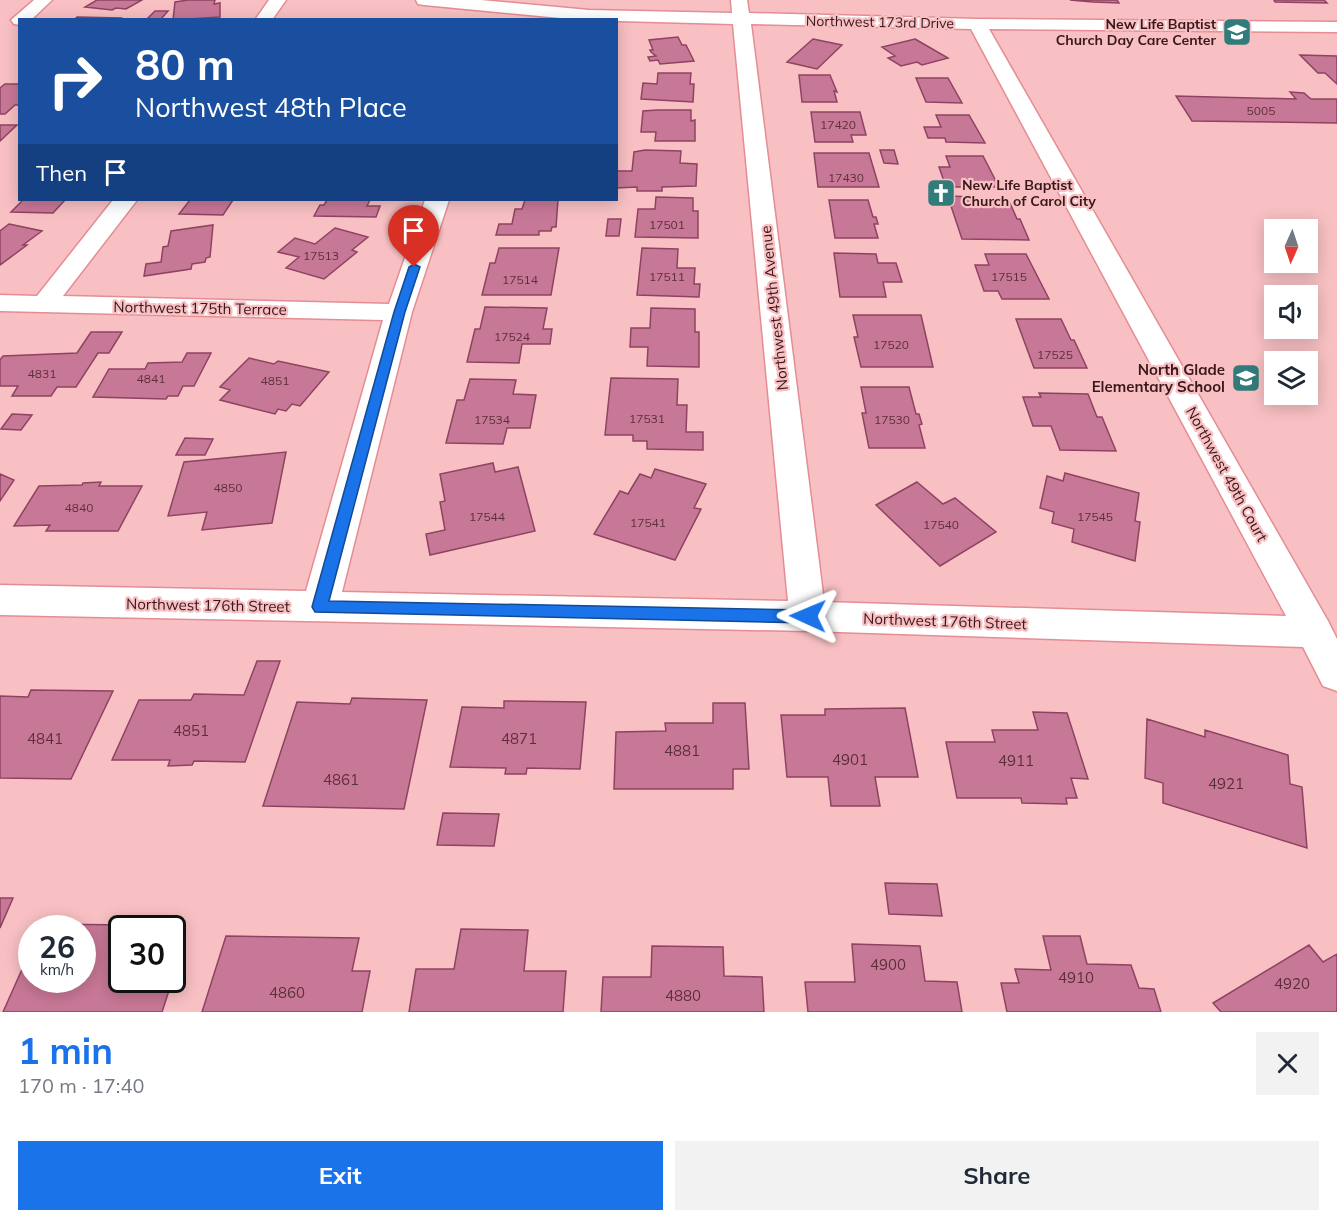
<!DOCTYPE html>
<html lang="en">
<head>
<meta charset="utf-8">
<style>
	body { margin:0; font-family:Mulish,sans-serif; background:#f2f2f3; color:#1f2937; height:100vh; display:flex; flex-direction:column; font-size:22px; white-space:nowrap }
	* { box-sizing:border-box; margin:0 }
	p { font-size:20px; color:#747a83 }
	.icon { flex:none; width:33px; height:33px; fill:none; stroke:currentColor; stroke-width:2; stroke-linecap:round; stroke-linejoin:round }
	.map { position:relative; height:1012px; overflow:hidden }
	.sheet { display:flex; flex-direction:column; background:#fff; flex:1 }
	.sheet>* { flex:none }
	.banner { position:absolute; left:18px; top:18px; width:600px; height:183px; border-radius:0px; box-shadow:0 3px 15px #0003; background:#1a4fa0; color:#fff; overflow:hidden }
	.needle { width:39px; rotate:183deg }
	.tools { position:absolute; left:1264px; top:219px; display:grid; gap:12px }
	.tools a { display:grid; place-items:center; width:54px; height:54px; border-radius:0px; background:#fff; box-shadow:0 3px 15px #0003; font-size:30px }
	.speed { position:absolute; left:18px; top:915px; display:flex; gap:12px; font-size:30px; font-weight:700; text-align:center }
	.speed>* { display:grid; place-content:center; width:78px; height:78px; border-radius:50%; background:#fff; box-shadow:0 3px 15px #0003; line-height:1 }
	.speed small { font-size:15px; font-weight:400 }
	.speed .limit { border:3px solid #111; border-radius:9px; background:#fff; color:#111 }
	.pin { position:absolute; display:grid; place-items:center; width:51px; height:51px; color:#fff; margin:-62px -26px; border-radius:50% 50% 50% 0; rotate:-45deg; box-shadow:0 0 6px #0007 }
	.pin .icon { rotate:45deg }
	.me { position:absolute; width:66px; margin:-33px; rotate:271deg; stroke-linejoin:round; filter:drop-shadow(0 0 4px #0008) }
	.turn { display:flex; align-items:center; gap:21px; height:126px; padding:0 18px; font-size:27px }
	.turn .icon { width:78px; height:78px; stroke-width:2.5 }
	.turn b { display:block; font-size:42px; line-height:51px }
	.then { display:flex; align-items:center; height:57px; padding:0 18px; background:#0003; gap:12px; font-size:22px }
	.round { display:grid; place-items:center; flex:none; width:63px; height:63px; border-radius:0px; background:#f2f2f3 }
	.overview { display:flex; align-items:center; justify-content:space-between; height:102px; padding:0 18px }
	h1 { font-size:36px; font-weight:700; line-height:45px; color:#1a73e8 }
	.button { display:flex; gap:12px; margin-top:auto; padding:12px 18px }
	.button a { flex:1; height:69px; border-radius:0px; background:#1a73e8; color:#fff; font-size:24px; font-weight:700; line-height:69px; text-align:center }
	.button a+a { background:#f2f2f3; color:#1f2937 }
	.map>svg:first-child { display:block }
	.building { fill:#c87897; stroke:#8e4362; stroke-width:1.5 }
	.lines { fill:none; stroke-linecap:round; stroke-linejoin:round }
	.minor-casing { stroke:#e48d93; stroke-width:3 }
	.minor { fill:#fff; fill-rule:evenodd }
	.route { fill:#1a73e8; stroke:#114b97; stroke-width:1.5 }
	.labels { text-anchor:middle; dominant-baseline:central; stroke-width:4.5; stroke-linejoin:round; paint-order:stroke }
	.number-label { font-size:12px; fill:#5d2f39 }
	.far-street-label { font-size:14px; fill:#39171a; stroke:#f8c0c3 }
	.far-poi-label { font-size:14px; font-weight:bold; fill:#39171a; stroke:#f8c0c3; text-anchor:end }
	.street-label { font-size:15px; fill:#39171a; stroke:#f8c0c3 }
	.poi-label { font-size:15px; font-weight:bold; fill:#39171a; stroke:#f8c0c3; text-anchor:end }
	.near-number-label { font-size:15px; fill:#5d2f39 }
</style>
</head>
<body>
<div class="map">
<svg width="1337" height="1012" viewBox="0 0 1337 1012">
	<rect width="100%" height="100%" fill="#f8c0c3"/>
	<path class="building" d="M97,0H142L126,9L116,8L112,10L85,7Z
		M188,0H215L214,4L220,3V17L173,20L175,2Z
		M1070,0H1117L1119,3L1093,2Z
		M1274,0H1324L1327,3L1275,2Z
		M155,11H168L160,20H146Z
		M77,17L121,18L119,20H74Z
		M678,37L682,45H686L694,61L660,64L658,60L650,61L648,57L656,56L651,52L650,50H653L649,40Z
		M813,39L842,45L817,69L787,62Z
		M915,39L948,58L922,65L917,62L901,66L888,58L895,56L882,47Z
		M1300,55L1337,56V84L1325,73H1318Z
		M658,73H691L690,84H694L693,102L641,99L643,83L657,84Z
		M799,75H830L837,92L834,91L837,102H802Z
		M916,78H948L962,103L926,102Z
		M5,84H20V105H15L5,114H0V88Z
		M1290,92L1304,93L1311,99H1337V123L1192,121L1176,96L1296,99Z
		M657,110H691V121L695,120V141H655L656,132H641L643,111Z
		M811,112H860L866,135H851L853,142H815Z
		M936,115H969L985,143L946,142L945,138H928L924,127H941Z
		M0,125H17L0,141Z
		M645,150L681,151L680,163L697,164L696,186L662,187V191H637V187L616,188V171H632L634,152Z
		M880,150H894L898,164L884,163Z
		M814,153H869L879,187H818Z
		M946,156H983L999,187H946L939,167H950Z
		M951,196L972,197L974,203H1010L1017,219H1020L1029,240L962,239L950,203H953Z
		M656,197L693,198V211H698V238L635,237L638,209H655Z
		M23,200H65L53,213L11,212Z
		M190,200H233L223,215L179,214Z
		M327,200H370L367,206H380L376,217L314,216L320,205H324Z
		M525,200H558L556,227H552L551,231H539V235H496L499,224H512L515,209H522Z
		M829,200H868L873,217H876L878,224H874L878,238H835Z
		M608,219H621L619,236H606Z
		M9,224L42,231L23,245H27L0,265V231Z
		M213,225L210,257L206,258L205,262L192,264L191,269L144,276L146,264L161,262L163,247L168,246L171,231Z
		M335,228L368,237L352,250L357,252L324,279L286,268L299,257L278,252L295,238L315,244Z
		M499,248H559L551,295H482L490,263H495Z
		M642,248L678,249L677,268H695L694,284H700L699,297L637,295Z
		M834,253L876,254L878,263H896L902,282H883L886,297H840Z
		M985,254H1026L1049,299H1002L998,291H984L975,265H989Z
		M485,307L547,308L543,329H552L550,344H522L519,363L467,362L475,329H480Z
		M651,308L695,309V332H699V367L647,366L648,347H630L631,328H650Z
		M853,315H921L933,367H861L854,337H858Z
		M1016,319H1061L1071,340H1074L1087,368H1034Z
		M91,332H122L109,353H98L76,387H57L51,396H12L18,386H0V360L3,356L77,353Z
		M187,353H211L194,386H183L178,396H168L166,399L93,397L109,369H145L148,363L182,362Z
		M249,358L274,364L278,361L329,372L300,406L292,404L286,411L278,409L275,414L220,400L230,390L220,387Z
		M611,378L678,379L677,405H687L686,432H703V450L647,449V441H633V435H605Z
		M470,379L516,380L513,394L536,395L530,428H507L503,444L446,443L457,400H464Z
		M861,387H909L916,414H919L922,424L919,425L925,448H869L862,413H866Z
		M1039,393L1088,394L1097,417H1102L1116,451L1060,450L1051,426H1033L1023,397H1041Z
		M12,414L32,415L21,430L1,429Z
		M185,438L213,439L205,455H176Z
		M286,452L272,523L202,530L207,512L168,516L184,462Z
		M493,463L495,472L518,467L535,531L430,555L426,534L445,530L440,502L445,501L440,474Z
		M655,469L706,484L694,508L701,509L675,560L594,534L620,491L628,494L640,474L651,478Z
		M1065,473L1139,493L1135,521L1140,522L1135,561L1072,542L1074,529L1052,523L1054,512L1040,508L1047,476L1063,481Z
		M0,474L14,480L0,501Z
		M101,482L99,486H142L118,531H46L50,525L14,526L39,486L82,485L83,483Z
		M917,482L943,504L955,498L996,532L940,566L876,505Z
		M257,661H280L245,762L194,761L192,765L168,766L170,760H112L139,700H191L194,694L244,695Z
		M31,690L113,691L71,779L0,778V696L28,697Z
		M352,698L427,700L404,809L263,806L297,702L350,704Z
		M504,701L586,702L580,769L527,768L526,774H505L506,768L450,767L462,707L504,708Z
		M713,703H745L749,769H733V789H614L616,732L666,731L665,723H713Z
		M905,708L918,777H875L880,806H831L828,777H787L781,715H825V709Z
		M1033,712L1067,713L1088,779L1071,778L1077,798H1066L1067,804L1022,803L1021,798H957L946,742H995L992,730H1038Z
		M1147,719L1205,737V730L1288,755L1290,784L1302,787L1307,848L1163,803V783L1145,778Z
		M443,813L499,814L494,846L437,845Z
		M885,883L937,884L942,916L889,914Z
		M0,898H13L0,928Z
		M42,924L129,925L128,928H122V946L116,960H122V980H172V960H179L162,1012H3L32,947V980H82V928H40Z
		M461,929L528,930L524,971H566L563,1012H409L416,969H454Z
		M226,936L359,938L352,971H370L362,1012H202Z
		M1043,936H1080L1087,964L1131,965L1139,988L1154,989L1161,1012H1007L1001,983H1019L1015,969L1051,970Z
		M852,944L920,946L925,981L957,982L962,1012H808L805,982H855Z
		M1309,945L1323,962L1337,954V1012H1221L1213,1003Z
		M652,946L723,947L724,976L762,977L764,1012H601L603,977H651Z"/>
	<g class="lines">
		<g class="minor-casing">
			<path id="minor" d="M34,0H52L31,20H20V25L14,24L11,20Z
				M269,0H286L272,20H255Z
				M416,0H481L589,10L732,13L731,0H747L749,13L977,19L1337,22V32L989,29L1328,621L1337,639V691L1323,686L1303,647L808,631L0,615V585L306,591L383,320L0,311V295L37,296L113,200H137L63,296L389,304L425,200H449L412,312L342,592L788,601L733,24L581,20L424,5L418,4ZM751,24L971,29L1286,616L824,602Z"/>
		</g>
		<use href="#minor" class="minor"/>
	</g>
	<path class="route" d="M414,264L420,267L405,312L329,601L808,610L814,612L816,616L814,621L808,623L315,612L312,607L394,312L409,267Z"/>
	<defs>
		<g id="school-square" transform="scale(1.5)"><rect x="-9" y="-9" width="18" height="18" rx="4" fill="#327b7b" stroke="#f8c0c3"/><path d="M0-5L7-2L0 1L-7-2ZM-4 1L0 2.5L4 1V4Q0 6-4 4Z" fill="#fff"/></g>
		<g id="church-square" transform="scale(1.5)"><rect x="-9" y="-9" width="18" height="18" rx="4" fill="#327b7b" stroke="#f8c0c3"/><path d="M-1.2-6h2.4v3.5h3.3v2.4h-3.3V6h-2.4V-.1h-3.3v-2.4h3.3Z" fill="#fff"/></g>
	</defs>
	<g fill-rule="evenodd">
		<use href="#school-square" x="1237" y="32"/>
		<use href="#church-square" x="941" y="193"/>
		<use href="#school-square" x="1246" y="378"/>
	</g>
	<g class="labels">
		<g class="number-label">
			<text x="1261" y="110">5005</text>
			<text x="838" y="124">17420</text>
			<text x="846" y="177">17430</text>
			<text x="667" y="224">17501</text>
			<text x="321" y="255">17513</text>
			<text x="667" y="276">17511</text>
			<text x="1009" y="276">17515</text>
			<text x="520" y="279">17514</text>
			<text x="512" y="336">17524</text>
			<text x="891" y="344">17520</text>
			<text x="1055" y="354">17525</text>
			<text x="42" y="373">4831</text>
			<text x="151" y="378">4841</text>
			<text x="275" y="380">4851</text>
			<text x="647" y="418">17531</text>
			<text x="492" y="419">17534</text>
			<text x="892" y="419">17530</text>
			<text x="228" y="487">4850</text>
			<text x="79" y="507">4840</text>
			<text x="487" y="516">17544</text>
			<text x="1095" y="516">17545</text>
			<text x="648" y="522">17541</text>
			<text x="941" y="524">17540</text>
		</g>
		<g class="far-street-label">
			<text transform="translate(880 22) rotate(1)">Northwest 173rd Drive</text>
		</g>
		<g class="far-poi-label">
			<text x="1216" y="24">New Life Baptist<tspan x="1216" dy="16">Church Day Care Center</tspan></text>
			<text x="962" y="185" text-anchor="start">New Life Baptist<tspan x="962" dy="16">Church of Carol City</tspan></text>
		</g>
		<g class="street-label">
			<text transform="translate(200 308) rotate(1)">Northwest 175th Terrace</text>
			<text transform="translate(774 308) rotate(-96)">Northwest 49th Avenue</text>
			<text transform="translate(1227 474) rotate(61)">Northwest 49th Court</text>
			<text transform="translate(208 605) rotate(1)">Northwest 176th Street</text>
			<text transform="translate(945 621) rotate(2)">Northwest 176th Street</text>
		</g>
		<g class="poi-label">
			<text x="1225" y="369">North Glade<tspan x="1225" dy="17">Elementary School</tspan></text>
		</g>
		<g class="near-number-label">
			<text x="191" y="730">4851</text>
			<text x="45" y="738">4841</text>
			<text x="519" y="738">4871</text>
			<text x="682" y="750">4881</text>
			<text x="850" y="759">4901</text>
			<text x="1016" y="760">4911</text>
			<text x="341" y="779">4861</text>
			<text x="1226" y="783">4921</text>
			<text x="888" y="964">4900</text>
			<text x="1076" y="977">4910</text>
			<text x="1292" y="983">4920</text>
			<text x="287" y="992">4860</text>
			<text x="683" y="995">4880</text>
		</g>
	</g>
</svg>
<div class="tools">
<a><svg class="needle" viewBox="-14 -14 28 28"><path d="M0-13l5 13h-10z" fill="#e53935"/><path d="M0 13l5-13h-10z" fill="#747a83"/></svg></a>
<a><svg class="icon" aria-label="sound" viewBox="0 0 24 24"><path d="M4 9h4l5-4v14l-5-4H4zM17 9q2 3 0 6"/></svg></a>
<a><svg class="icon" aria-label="layers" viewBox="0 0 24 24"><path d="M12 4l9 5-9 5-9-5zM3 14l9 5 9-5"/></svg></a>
</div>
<div class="speed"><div>26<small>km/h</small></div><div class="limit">30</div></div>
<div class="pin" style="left:414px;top:267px;background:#d93025"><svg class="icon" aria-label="arrive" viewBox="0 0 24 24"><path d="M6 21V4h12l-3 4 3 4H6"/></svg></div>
<svg class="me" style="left:808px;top:616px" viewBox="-20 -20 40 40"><path d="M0-17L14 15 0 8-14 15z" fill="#1a73e8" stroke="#fff" stroke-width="4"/></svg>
<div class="banner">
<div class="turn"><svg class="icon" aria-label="right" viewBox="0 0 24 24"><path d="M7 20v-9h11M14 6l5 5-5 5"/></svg><div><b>80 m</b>Northwest 48th Place</div></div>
<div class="then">Then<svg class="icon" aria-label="arrive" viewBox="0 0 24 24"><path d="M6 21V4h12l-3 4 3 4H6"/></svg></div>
</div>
</div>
<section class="sheet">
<div class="overview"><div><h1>1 min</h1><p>170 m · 17:40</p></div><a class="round"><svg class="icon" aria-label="close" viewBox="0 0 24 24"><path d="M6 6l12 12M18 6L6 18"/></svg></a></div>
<div class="button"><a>Exit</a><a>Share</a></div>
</section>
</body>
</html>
